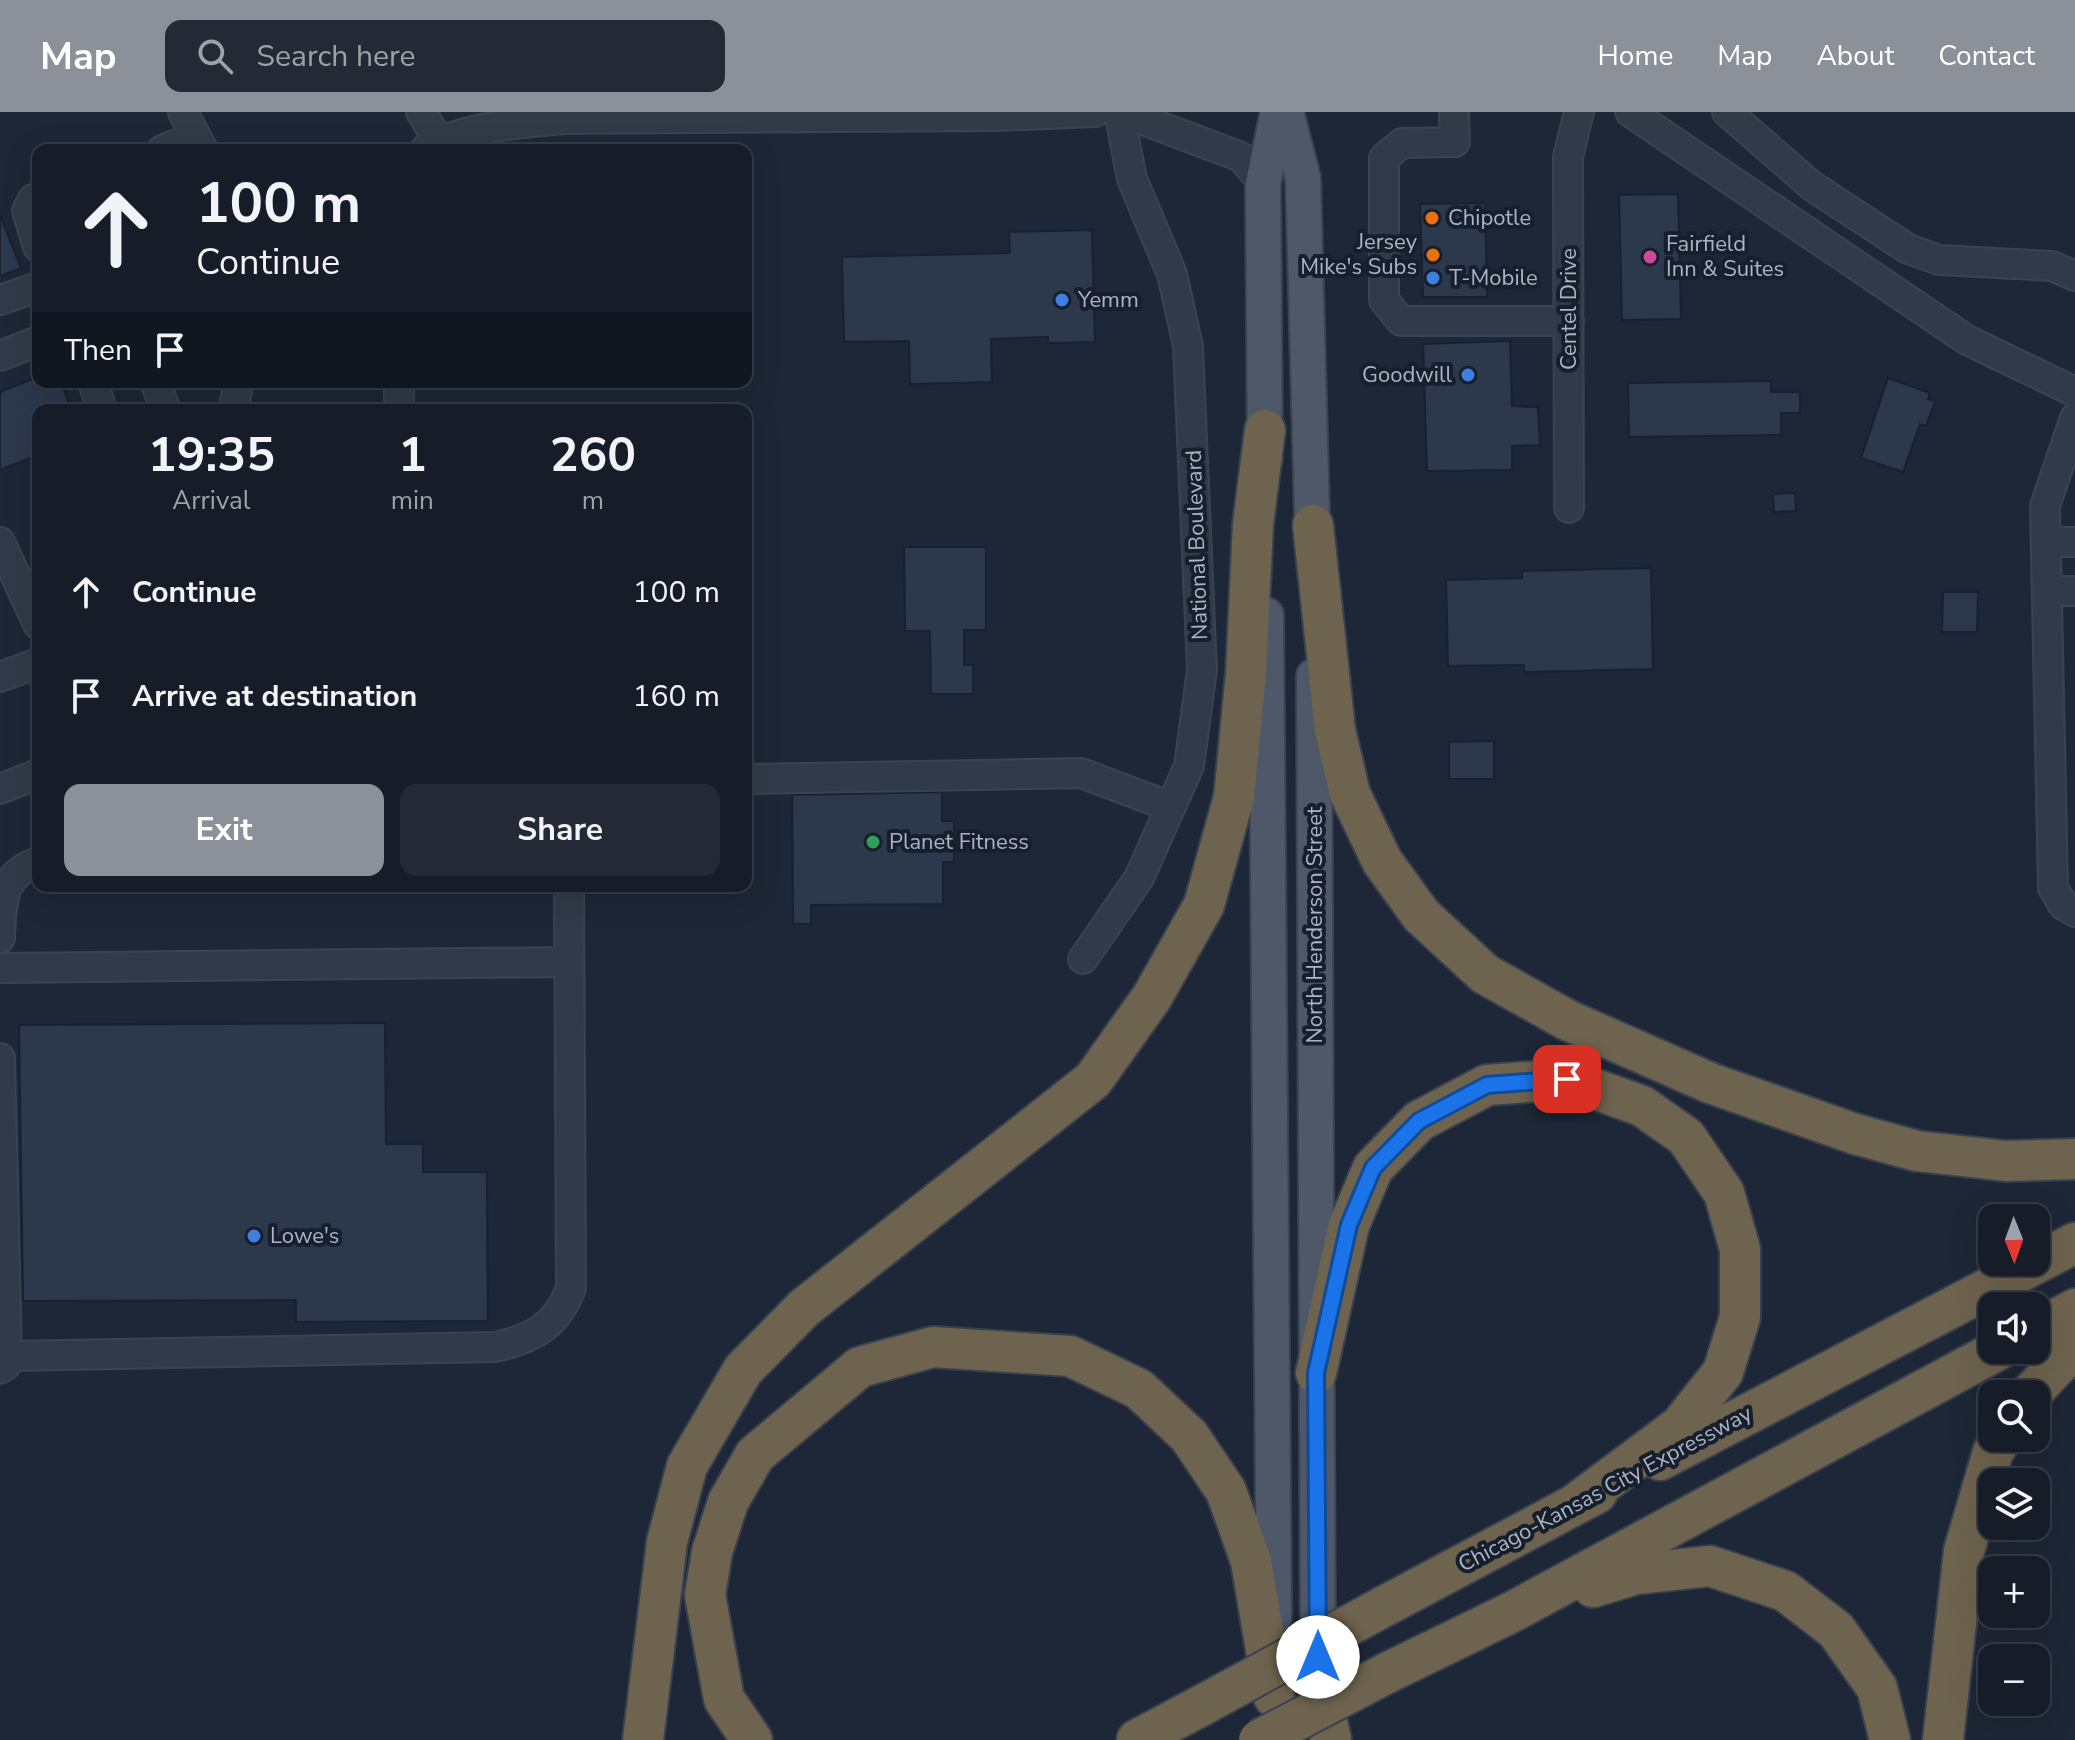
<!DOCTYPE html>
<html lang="en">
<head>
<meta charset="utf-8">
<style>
	body { margin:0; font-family:"Nunito Sans",sans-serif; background:#232a35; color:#f1f3f6; height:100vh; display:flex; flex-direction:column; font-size:30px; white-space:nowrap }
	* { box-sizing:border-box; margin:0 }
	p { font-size:26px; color:#9ea2a8 }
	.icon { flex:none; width:44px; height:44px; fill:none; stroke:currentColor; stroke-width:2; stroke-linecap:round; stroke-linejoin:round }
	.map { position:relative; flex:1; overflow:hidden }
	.side { position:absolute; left:32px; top:292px; width:720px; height:488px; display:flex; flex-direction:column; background:#161d29; border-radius:16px; box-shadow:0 8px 32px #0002,0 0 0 2px #353b46 }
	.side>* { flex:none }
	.banner { position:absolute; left:32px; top:32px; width:720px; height:244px; border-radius:16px; box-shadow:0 8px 32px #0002,0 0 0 2px #353b46; background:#161d29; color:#f1f3f6; overflow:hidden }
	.needle { width:52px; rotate:179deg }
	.fabs { position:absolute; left:1978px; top:1092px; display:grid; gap:16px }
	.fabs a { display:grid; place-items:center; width:72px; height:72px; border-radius:16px; background:#161d29; box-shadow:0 8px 32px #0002,0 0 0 2px #353b46; font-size:40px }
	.pin { position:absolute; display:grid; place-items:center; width:68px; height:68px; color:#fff; margin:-34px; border-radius:16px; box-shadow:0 4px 12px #0006 }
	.me { position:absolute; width:88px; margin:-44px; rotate:0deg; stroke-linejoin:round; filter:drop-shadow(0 0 6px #0008) }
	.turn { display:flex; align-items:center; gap:28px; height:168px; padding:0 32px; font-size:36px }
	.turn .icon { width:104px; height:104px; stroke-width:2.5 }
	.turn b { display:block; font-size:56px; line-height:68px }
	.then { display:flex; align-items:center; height:76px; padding:0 32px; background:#0003; gap:16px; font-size:30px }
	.eta { display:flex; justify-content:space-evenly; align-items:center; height:136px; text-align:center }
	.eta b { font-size:48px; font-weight:700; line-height:56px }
	.cta { display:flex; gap:16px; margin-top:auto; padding:16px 32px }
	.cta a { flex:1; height:92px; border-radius:16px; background:#8c9099; color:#fff; font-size:32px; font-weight:700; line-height:92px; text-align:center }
	.cta a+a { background:#232a35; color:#f1f3f6 }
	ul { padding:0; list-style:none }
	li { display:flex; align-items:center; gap:24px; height:104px; padding:0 32px }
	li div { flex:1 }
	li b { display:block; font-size:30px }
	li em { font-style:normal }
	header { display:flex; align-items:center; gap:48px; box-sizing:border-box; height:112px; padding:0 40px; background:#8c9099; color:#fff }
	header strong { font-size:38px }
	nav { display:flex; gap:44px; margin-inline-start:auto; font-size:28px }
	.search { width:560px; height:72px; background:#232a35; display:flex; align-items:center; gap:20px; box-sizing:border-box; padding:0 28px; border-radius:16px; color:#9ea2a8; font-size:30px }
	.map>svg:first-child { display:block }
	.building { fill:#2c384c; stroke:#19212e; stroke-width:2 }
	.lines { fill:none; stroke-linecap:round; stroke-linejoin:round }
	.minor-casing { stroke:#3b4351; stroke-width:32 }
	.major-casing { stroke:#3b4351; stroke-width:38 }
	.highway-casing { stroke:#39414f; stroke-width:44 }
	.minor { stroke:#313a48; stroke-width:28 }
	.major { stroke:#4f5868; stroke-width:34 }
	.highway { stroke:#6e634e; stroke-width:40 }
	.highway-bridge-casing { stroke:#39414f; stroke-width:44; stroke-linecap:butt }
	.highway-bridge { stroke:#6e634e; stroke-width:40 }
	.route-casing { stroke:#114b97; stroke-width:20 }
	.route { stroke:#1a73e8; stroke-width:14 }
	.food-dot { fill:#e8710a; stroke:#171f2c; stroke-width:3 }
	.hotel-dot { fill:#d1479c; stroke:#171f2c; stroke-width:3 }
	.shop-dot { fill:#3f7fe0; stroke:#171f2c; stroke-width:3 }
	.leisure-dot { fill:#2e9e5b; stroke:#171f2c; stroke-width:3 }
	.labels { text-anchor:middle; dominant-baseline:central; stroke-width:8; stroke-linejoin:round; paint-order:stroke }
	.poi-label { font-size:22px; fill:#abb4c5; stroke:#171f2c; text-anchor:start }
	.street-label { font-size:22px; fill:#abb4c5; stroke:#171f2c }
</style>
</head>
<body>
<header>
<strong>Map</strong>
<div class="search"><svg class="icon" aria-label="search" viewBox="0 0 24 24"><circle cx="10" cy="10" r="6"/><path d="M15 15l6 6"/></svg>Search here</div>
<nav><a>Home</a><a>Map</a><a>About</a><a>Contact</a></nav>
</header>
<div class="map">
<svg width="2075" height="1628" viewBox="0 0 2075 1628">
	<rect width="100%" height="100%" fill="#1e2737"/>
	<path class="building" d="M1678,82L1681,207L1622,208L1619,83Z
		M1485,91L1487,185H1423L1420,92Z
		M0,103L21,156L0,164Z
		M1092,118L1095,230L1048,231V225L991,227L992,270L910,272L909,229L844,230L842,145L1010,141L1009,120Z
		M1510,229L1512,294L1538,295L1540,333L1512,334V358L1427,359L1423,232Z
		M35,266L38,270L62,273L71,298H38V343L0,358V280Z
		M1888,266L1930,281L1928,287L1935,289L1926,314L1920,312L1903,360L1861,346Z
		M1771,269V280H1800V301H1781V323L1629,325L1628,271Z
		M1795,381L1796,399L1774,400L1773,382Z
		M904,435H986V518H964V553H973V582H931L930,519H905Z
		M1651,456L1653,557L1524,560V553L1448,554L1446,468L1522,466V459Z
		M1943,480H1978L1977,520H1942Z
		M1494,629V667H1449V630Z
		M942,680V709H954V750H943V792L811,793V812H793L792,683Z
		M385,911L386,1032H423V1060H487L488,1209L296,1210V1188L23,1189L19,913Z"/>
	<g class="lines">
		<g class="minor-casing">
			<path id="minor" d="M183,0L203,38
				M421,0L439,29
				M1122,0L1241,45L1263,71
				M1454,0L1455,30L1402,31L1384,46V188L1401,209H1569
				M1630,0L1967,228L2075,280
				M1727,0L1812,74L1908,137L1939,148L2052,154L2075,164
				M162,38L194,25
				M425,38C464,14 517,12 562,7L996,4L1095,0
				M38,85L33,87L27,99L38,135
				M0,188L38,175
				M0,244L38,229
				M93,270L102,298
				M155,270L164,293L162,298
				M399,270V298
				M234,298L238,270
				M2075,306L2045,394L2053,776L2063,793L2075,800
				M1569,396L1568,45L1579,0
				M0,430L38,512
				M2046,430H2075
				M2047,479H2075
				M0,565L38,551
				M746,667L1081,661L1171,695
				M0,677L38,662
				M0,826C2,790 0,763 38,750
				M1083,847L1139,766L1189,654L1202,558L1188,234L1172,162L1132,67L1119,0
				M0,856L569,850
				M0,946L7,1244L6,1253L0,1257
				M7,1244L495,1235C532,1227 557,1214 571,1176L569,774"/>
		</g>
		<g class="major-casing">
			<path id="major" d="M1286,0L1303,66L1313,440
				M1265,346L1263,71L1278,0
				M1266,503L1274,1506
				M1314,564L1318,1552"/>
		</g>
		<g class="highway-casing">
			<path id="highway" d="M1313,413L1335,618L1350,682L1382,749L1421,803L1485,862L1567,908L1710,971L1855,1022L1917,1039L2006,1049L2075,1047
				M2036,1218L2075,1197
				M1316,1261L1349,1113L1373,1056L1419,1009L1487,973L1567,967L1642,994L1686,1025L1724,1081L1740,1137V1205L1723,1260L1680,1314L1574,1393
				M2030,1282L2075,1235
				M1660,1348L2075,1131
				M1593,1475L1636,1462L1710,1454L1785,1479L1836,1518L1877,1576L1890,1628
				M1381,1496L1597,1381
				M1387,1561L1512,1500L1998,1238
				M1318,1571L1331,1628
				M643,1628L667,1430L687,1354L743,1258L804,1196L1093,968L1152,885L1204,793L1234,685L1246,561L1253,412L1265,318
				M752,1628L724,1587L705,1483L712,1440L728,1390L755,1343L860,1255L933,1235L1070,1244L1139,1277L1189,1324L1226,1379L1251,1449L1274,1585
				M1137,1628L1208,1590
				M1943,1628L1964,1439L1993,1340L2002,1326"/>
		</g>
		<use href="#minor" class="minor"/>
		<use href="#major" class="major"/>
		<use href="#highway" class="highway"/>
		<g class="highway-bridge-casing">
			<path id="highway-bridge" d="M1208,1590L1381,1496
				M1259,1628L1387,1561"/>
		</g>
		<use href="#highway-bridge" class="highway-bridge"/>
	</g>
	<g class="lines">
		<g class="route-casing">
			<path id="route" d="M1318,1545L1316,1261L1349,1113L1373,1056L1419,1009L1487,973L1567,967"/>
		</g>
		<use href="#route" class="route"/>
	</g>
	<g class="food-dot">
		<circle cx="1432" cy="106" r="8"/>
		<circle cx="1433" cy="143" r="8"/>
	</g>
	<circle class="hotel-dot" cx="1650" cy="145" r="8"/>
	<g class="shop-dot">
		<circle cx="1433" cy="166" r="8"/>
		<circle cx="1062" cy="188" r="8"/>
		<circle cx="1468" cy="263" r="8"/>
		<circle cx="254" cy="1124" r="8"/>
	</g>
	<circle class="leisure-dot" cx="873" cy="730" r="8"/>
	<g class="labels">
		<g class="poi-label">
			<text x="1448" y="106">Chipotle</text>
			<text x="1417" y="130" text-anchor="end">Jersey<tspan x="1417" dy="25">Mike's Subs</tspan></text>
			<text x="1666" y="132">Fairfield<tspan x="1666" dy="25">Inn &amp; Suites</tspan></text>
			<text x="1449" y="166">T-Mobile</text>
			<text x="1078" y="188">Yemm</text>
			<text x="1452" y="263" text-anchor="end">Goodwill</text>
			<text x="889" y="730">Planet Fitness</text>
			<text x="270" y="1124">Lowe's</text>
		</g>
		<g class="street-label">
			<text transform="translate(1569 197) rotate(-90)">Centel Drive</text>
			<text transform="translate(1197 433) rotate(-92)">National Boulevard</text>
			<text transform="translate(1315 813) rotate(-90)">North Henderson Street</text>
			<text transform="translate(1605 1377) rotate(-28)">Chicago-Kansas City Expressway</text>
		</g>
	</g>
</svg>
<div class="fabs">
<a><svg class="needle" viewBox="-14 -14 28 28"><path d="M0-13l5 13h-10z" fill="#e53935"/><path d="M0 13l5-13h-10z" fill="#9ea2a8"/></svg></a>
<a><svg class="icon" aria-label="sound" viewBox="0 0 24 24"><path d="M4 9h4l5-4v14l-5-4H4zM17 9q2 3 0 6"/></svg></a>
<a><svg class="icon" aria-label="search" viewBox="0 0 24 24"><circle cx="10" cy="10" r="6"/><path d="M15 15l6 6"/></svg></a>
<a><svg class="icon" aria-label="layers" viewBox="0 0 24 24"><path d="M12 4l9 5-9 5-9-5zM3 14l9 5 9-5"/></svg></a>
<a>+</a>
<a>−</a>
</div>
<div class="pin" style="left:1567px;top:967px;background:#d93025"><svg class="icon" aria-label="arrive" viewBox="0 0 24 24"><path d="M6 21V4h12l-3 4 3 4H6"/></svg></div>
<svg class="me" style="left:1318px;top:1545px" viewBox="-20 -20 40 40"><circle r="19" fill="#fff"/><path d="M0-13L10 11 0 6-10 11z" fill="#1a73e8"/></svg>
<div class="banner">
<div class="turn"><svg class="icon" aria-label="ahead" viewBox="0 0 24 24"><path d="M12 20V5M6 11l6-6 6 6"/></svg><div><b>100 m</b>Continue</div></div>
<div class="then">Then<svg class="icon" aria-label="arrive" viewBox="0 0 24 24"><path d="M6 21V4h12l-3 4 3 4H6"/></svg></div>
</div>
<section class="side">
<div class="eta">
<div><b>19:35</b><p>Arrival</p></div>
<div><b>1</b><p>min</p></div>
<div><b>260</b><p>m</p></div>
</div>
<ul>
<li><svg class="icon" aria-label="ahead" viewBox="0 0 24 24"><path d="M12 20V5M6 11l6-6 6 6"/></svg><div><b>Continue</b></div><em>100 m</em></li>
<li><svg class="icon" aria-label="arrive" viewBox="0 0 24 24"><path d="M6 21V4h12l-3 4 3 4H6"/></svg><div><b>Arrive at destination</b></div><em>160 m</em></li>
</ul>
<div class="cta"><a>Exit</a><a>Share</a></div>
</section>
</div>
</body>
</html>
